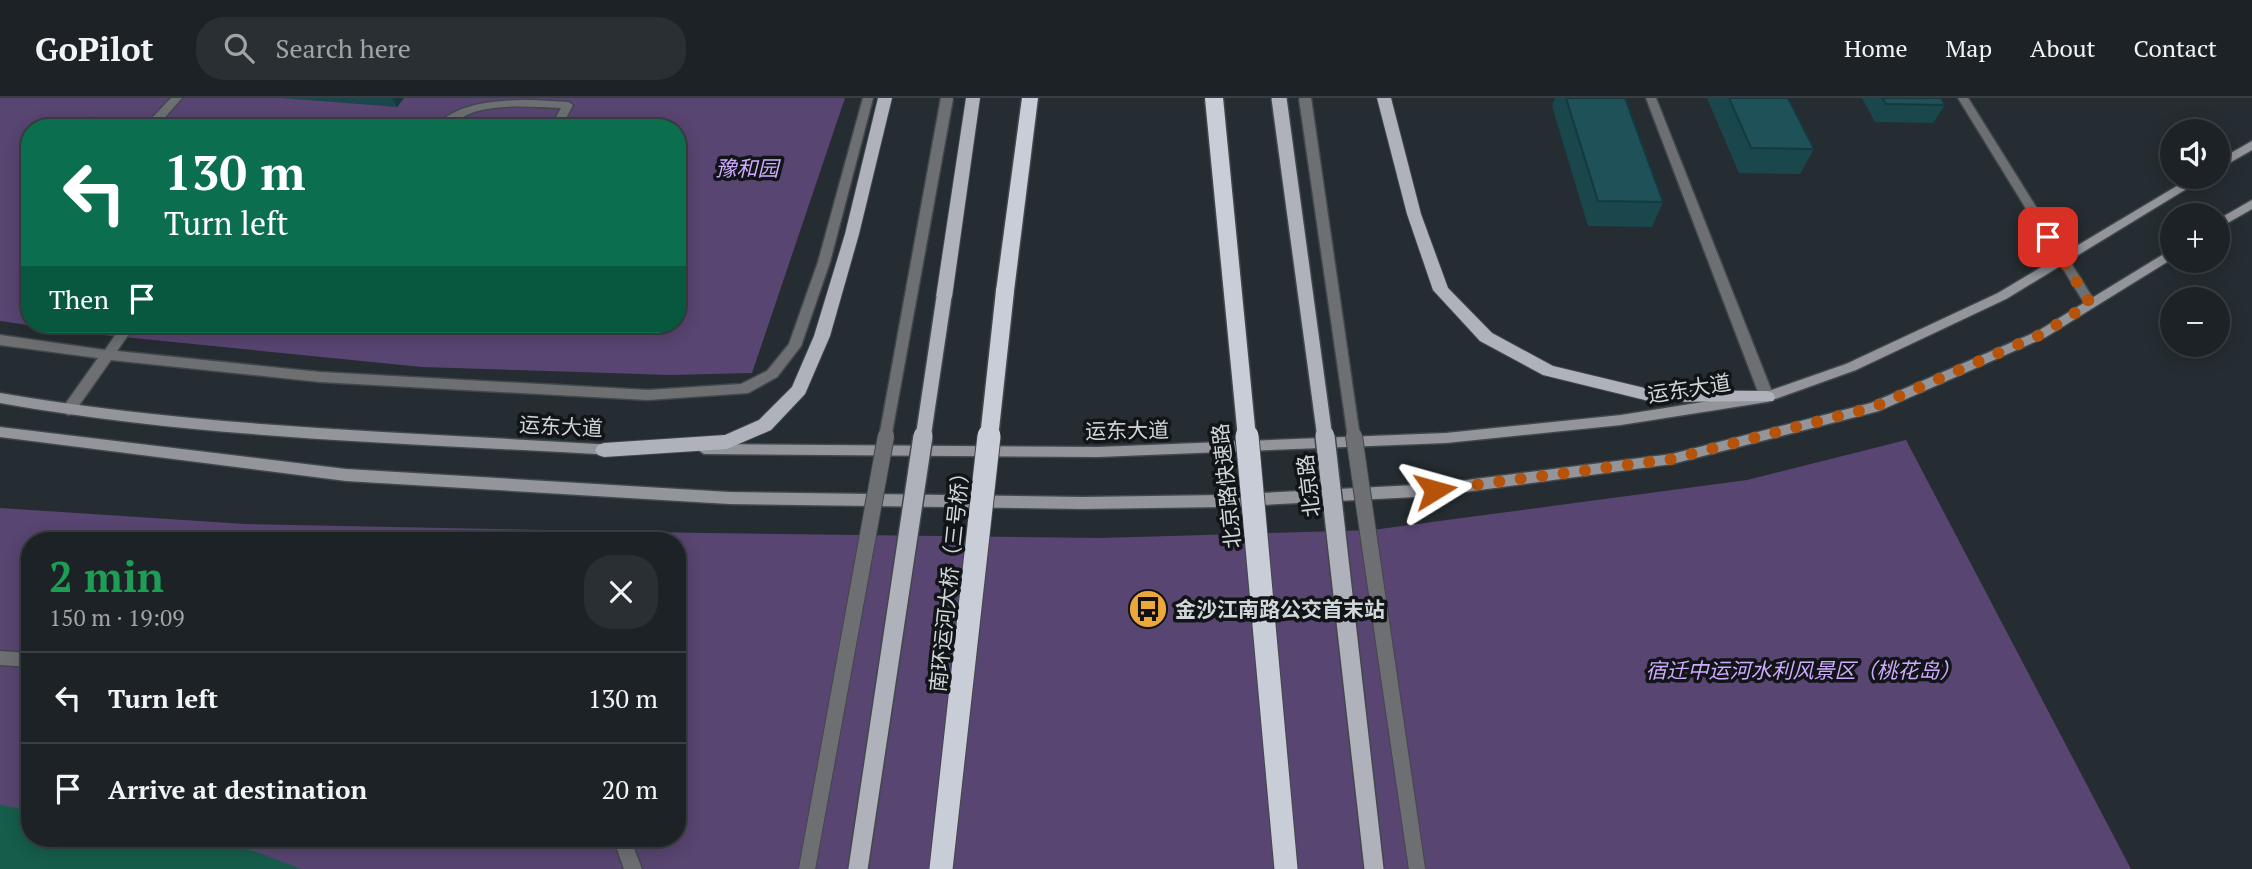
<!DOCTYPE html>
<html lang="en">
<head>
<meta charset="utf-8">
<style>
	body { margin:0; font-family:"PT Serif","Noto Sans SC",serif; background:#292f32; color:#f1f3f6; height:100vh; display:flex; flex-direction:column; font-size:26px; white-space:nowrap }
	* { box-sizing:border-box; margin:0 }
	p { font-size:23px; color:#a0a4a7 }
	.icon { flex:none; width:38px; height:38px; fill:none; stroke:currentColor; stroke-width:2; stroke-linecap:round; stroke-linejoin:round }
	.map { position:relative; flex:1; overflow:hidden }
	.drawer { position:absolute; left:21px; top:434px; width:665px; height:315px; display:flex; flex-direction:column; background:#1c2226; border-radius:28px; box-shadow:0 4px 18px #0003,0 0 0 2px #3a3f43 }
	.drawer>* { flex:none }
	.banner { position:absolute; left:21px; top:21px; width:665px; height:214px; border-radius:28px; box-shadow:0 4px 18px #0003,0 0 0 2px #3a3f43; background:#0b6e4f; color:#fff; overflow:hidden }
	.controls { position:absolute; left:2160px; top:21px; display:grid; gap:14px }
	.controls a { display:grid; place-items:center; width:70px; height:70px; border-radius:50%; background:#1c2226; box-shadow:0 4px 18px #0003,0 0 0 2px #3a3f43; font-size:35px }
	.pin { position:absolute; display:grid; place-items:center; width:60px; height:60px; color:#fff; margin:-30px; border-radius:14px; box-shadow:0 4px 10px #0006 }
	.me { position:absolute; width:77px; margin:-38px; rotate:82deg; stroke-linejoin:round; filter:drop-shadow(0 0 5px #0008) }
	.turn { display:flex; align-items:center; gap:24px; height:147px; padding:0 28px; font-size:32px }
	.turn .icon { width:91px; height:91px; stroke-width:2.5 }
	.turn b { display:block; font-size:49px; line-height:60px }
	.then { display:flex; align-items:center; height:66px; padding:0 28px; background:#0003; gap:14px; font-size:26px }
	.round { display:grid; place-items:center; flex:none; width:74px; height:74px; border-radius:28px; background:#292f32 }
	.headline { display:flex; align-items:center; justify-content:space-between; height:119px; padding:0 28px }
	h1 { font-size:42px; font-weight:700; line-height:52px; color:#1e9e55 }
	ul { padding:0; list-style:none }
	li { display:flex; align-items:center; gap:21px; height:91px; padding:0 28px; border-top:2px solid #3a3f43 }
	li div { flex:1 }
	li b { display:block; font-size:26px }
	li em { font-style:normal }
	header { display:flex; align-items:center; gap:42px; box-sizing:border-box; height:98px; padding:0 35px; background:#1c2226; border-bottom:2px solid #3a3f43 }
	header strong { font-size:33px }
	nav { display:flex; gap:38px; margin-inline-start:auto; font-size:24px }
	.search { width:490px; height:63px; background:#292f32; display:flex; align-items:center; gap:18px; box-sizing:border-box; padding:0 24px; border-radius:28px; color:#a0a4a7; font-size:26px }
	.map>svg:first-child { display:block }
	.green { fill:#584571; fill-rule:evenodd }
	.water { fill:#165d4b }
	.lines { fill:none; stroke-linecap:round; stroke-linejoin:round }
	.lane-casing { stroke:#41484d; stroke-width:3 }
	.secondary-casing { stroke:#41484d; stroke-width:3 }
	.primary-casing { stroke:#41484d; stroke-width:2 }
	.highway-casing { stroke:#41484d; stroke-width:3 }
	.lane { fill:#6e6f73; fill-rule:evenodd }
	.secondary { fill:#93959b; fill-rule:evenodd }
	.primary { fill:#afb2bb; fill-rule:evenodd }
	.highway { fill:#c9cdd7; fill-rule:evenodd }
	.lane-bridge-far1-casing { stroke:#41484d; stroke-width:15; stroke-linecap:butt }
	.lane-bridge-casing { stroke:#41484d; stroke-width:18; stroke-linecap:butt }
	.primary-bridge-far1-casing { stroke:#41484d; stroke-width:18; stroke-linecap:butt }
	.primary-bridge-casing { stroke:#41484d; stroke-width:22; stroke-linecap:butt }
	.highway-bridge-far1-casing { stroke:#41484d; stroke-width:21; stroke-linecap:butt }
	.highway-bridge-casing { stroke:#41484d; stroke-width:25; stroke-linecap:butt }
	.lane-bridge-far1 { stroke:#6e6f73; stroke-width:12 }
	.lane-bridge { stroke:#6e6f73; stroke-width:16 }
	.primary-bridge-far1 { stroke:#afb2bb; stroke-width:15 }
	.primary-bridge { stroke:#afb2bb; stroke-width:19 }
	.highway-bridge-far1 { stroke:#c9cdd7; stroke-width:18 }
	.highway-bridge { stroke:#c9cdd7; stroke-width:23 }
	.wall { fill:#1a474c }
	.shaded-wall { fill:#15393e }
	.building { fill:#1e5258; stroke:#15393e; stroke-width:2 }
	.route { stroke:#b45309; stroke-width:12; stroke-dasharray:0 21.6 }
	.labels { text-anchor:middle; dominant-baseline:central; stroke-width:7; stroke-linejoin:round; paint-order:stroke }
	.park-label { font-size:21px; font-style:italic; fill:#cfaafe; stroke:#111517 }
	.street-label { font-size:21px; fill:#d1d6d9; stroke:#111517 }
	.poi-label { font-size:21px; font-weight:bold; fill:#d1d6d9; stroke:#111517; text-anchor:start }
</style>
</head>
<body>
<header>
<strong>GoPilot</strong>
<div class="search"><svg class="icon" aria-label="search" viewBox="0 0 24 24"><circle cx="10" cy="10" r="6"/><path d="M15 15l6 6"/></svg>Search here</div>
<nav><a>Home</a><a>Map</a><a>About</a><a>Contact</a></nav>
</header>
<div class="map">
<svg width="2252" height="771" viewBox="0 0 2252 771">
	<rect width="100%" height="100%" fill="#252d32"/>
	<path class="green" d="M0,0H845L752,275L671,277L422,269L83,235L0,223ZM30,30H677V226H30Z
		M1906,342L2131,771H0V410L245,426L706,435L1101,440L1372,432L1747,382ZM30,443H677V740H30Z"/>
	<path class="water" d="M0,707L30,712V740H184L254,753L301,771H0Z"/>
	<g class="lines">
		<g class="lane-casing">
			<path id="lane" d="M171,0H182L160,25L179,27L184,30H132L89,26L84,23L89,20L148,24Z
				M863,0H873L830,164L801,248L777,279L748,295L648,302L320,284L111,262L73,316L68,317L61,312L98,260L0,247V237L105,252L123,226H136L117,253L320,274L648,292L741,286L767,273L789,246L818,164Z
				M1646,0H1656L1774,299L1772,303L1767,304L1760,299Z
				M1958,0H1968L2094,202L2096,205L2094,208H2086Z
				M534,2L568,4L573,7L561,30H550L561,10C534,9 505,6 478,13C461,17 450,30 433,30C458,3 500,2 534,2Z
				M0,553L30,555V569L0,567Z
				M613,740H630L642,771H624Z"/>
		</g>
		<g class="secondary-casing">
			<path id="secondary" d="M2252,43V52L2217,72V63Z
				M2192,79H2206L2006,201L1856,272L1767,304L1621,327L1446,345L1098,359L704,356L697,351L704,346L1098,349L1446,335L1621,317L1766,294L1846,266L1998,195Z
				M2252,102V111L2217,131V122Z
				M2172,151V161L2046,239L1879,313L1672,366L1435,398L1223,409L1082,411L729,406L346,383L0,339V329L346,371L729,394L1082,399L1223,397L1435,386L1672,356L1871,305L2038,233Z
				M0,295C202,330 409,334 614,347L621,352L614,357C409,345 202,341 0,305Z"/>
		</g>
		<g class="primary-casing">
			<path id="primary" d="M878,0H892L859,136L830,238L805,296L771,332L727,351L604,359L598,357L595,352L598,347L604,345L725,337L759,322L792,289L814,238L845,136Z
				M966,0H980L952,199L944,204L936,199Z
				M1377,0H1391L1421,116L1448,190L1492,235L1553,268L1653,292L1767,293L1773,295L1775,299L1773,303L1653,304L1543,277L1480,243L1433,192L1407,116Z"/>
		</g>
		<g class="highway-casing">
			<path id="highway" d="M1022,0H1038L1014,193L1012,198H998L996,193Z"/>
		</g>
		<use href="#lane" class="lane"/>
		<use href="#secondary" class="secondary"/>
		<use href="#primary" class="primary"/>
		<use href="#highway" class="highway"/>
		<g class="lane-bridge-far1-casing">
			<path id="lane-bridge-far1" d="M1305,0L1354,340
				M885,340L947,0"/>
		</g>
		<g class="lane-bridge-casing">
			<path id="lane-bridge" d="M1354,338L1417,771
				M807,771L886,338"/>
		</g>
		<g class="primary-bridge-far1-casing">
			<path id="primary-bridge-far1" d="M1279,0L1325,340
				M923,340L944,199"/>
		</g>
		<g class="primary-bridge-casing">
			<path id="primary-bridge" d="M1325,338L1374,771
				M858,771L923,338"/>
		</g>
		<g class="highway-bridge-far1-casing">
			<path id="highway-bridge-far1" d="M1214,0L1247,340
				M989,340L1005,193"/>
		</g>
		<g class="highway-bridge-casing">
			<path id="highway-bridge" d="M1247,338L1286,771
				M941,771L989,338"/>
		</g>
		<use href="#lane-bridge-far1" class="lane-bridge-far1"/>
		<use href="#lane-bridge" class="lane-bridge"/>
		<use href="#primary-bridge-far1" class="primary-bridge-far1"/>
		<use href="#primary-bridge" class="primary-bridge"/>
		<use href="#highway-bridge-far1" class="highway-bridge-far1"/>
		<use href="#highway-bridge" class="highway-bridge"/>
	</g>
	<path class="wall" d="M282,0H404L397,9Z
		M1555,0H1625L1663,104L1652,129L1588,128L1552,8Z
		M1707,0H1788L1814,51L1800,76L1739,75Z
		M1862,0H1941L1945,7L1933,25L1875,24Z"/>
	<path class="shaded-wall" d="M392,0H404L397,9Z"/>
	<path class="building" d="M1566,0H1625L1663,104L1598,103Z
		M1729,0H1788L1814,51L1751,50Z
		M1882,0H1941L1945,7L1886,6Z"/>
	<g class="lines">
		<path class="route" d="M1435,392L1672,361L1874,309L2042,236L2090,205L2048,139"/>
	</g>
	<defs>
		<g id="bus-disc" transform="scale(2.0125)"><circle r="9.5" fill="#eda83b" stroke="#111517"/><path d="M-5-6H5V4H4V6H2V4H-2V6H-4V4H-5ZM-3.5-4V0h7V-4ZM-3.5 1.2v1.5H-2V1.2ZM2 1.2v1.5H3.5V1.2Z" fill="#111"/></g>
	</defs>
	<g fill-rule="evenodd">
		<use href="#bus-disc" x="1148" y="511"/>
	</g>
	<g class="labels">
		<g class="park-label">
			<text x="747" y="70">豫和园</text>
			<text x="1803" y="572">宿迁中运河水利风景区（桃花岛）</text>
		</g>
		<g class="street-label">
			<text transform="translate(1689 290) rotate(-9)">运东大道</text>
			<text transform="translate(561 328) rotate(3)">运东大道</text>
			<text transform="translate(1127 332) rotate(-1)">运东大道</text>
			<text transform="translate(1226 388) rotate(-96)">北京路快速路</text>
			<text transform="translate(1308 388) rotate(-97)">北京路</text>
			<text transform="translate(949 479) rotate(-84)">南环运河大桥（三号桥）</text>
		</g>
		<g class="poi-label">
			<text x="1175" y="511">金沙江南路公交首末站</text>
		</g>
	</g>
</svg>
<div class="controls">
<a><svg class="icon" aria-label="sound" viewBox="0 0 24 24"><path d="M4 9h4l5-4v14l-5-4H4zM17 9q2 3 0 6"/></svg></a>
<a>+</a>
<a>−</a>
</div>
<div class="pin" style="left:2048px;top:139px;background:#d93025"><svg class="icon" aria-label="arrive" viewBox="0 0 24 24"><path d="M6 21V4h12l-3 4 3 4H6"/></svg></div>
<svg class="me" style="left:1435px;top:392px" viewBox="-20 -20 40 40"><path d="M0-17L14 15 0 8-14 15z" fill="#b45309" stroke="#fff" stroke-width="4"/></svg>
<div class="banner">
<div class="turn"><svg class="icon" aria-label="left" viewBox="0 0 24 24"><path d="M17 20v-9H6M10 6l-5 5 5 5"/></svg><div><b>130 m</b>Turn left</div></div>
<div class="then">Then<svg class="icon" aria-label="arrive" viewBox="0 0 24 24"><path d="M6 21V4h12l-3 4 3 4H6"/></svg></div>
</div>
<section class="drawer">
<div class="headline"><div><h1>2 min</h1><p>150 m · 19:09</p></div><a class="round"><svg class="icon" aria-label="close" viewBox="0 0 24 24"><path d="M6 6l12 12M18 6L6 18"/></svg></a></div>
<ul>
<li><svg class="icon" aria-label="left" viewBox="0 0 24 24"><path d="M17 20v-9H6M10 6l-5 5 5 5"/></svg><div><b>Turn left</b></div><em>130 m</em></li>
<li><svg class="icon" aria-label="arrive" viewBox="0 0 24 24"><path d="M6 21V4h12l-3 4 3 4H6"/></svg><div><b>Arrive at destination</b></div><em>20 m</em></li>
</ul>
</section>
</div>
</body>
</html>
